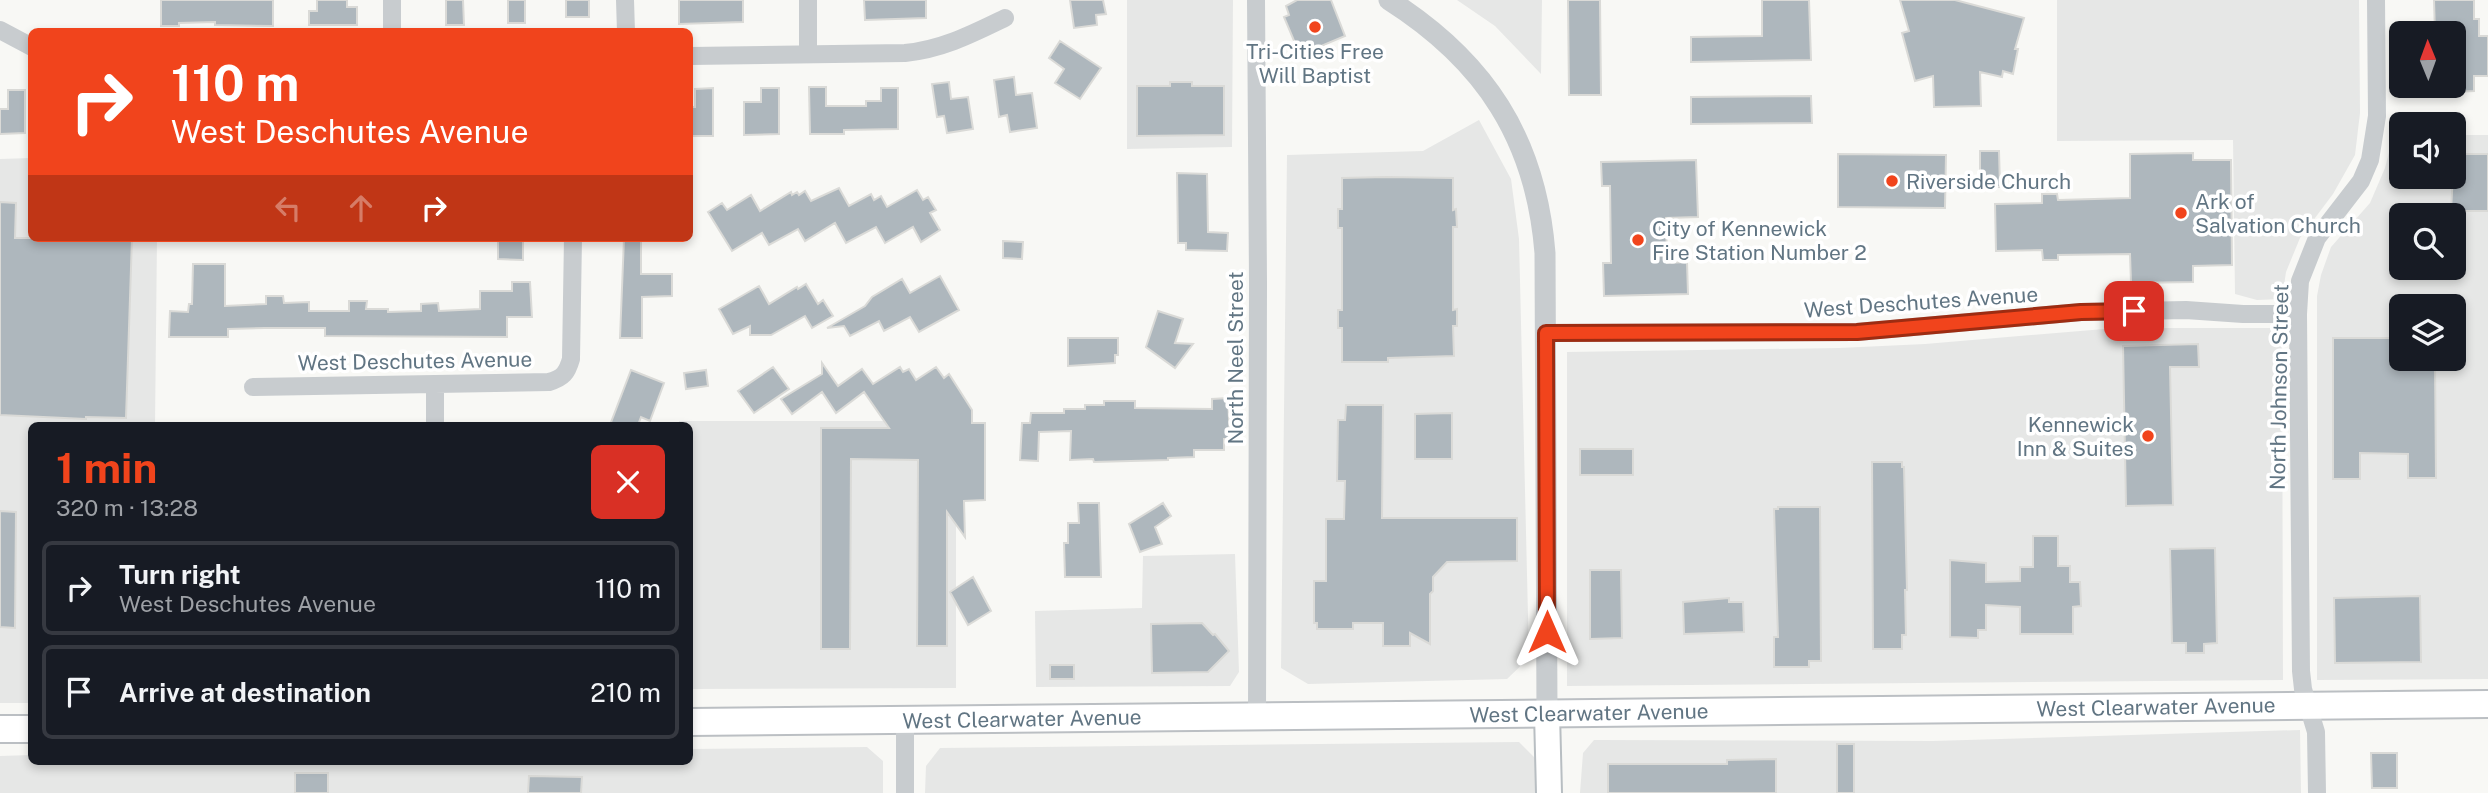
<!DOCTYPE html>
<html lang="en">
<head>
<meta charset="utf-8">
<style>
	body { margin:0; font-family:"Public Sans",sans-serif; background:#242831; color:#f1f3f6; height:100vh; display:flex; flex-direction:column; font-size:26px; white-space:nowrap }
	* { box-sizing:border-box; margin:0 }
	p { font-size:23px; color:#9ea1a6 }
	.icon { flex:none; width:38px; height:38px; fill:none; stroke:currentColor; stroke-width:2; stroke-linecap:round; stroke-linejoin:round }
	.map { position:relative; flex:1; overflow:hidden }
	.drawer { position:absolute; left:28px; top:422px; width:665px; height:343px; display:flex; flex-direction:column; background:#171b24; border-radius:10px; box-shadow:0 4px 10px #0003 }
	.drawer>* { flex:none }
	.hud { position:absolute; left:28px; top:28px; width:665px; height:214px; border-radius:10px; box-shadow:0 4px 10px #0003; background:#f1441c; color:#fff; overflow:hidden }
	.needle { width:46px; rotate:359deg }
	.tools { position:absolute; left:2389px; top:21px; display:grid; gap:14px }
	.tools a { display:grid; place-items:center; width:77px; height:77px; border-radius:10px; background:#171b24; box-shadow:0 4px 10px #0003; font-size:35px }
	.pin { position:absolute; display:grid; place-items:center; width:60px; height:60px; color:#fff; margin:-30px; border-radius:14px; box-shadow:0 4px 10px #0006 }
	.me { position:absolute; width:77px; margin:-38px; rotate:0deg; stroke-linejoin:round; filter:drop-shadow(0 0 5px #0008) }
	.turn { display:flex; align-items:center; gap:24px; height:147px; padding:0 28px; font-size:32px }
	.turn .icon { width:91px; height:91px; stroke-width:2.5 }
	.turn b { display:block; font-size:49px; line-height:60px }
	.lanes { display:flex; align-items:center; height:66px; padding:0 28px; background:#0003; justify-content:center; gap:35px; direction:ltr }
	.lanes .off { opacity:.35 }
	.round { display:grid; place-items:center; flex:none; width:74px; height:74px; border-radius:10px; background:#242831 }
	.overview { display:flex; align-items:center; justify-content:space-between; height:119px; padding:0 28px }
	h1 { font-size:42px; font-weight:700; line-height:52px; color:#f1441c }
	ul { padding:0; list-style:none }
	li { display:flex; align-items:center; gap:21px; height:94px; margin:0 14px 10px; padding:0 14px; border:4px solid #363941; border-radius:10px }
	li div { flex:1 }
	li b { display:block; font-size:26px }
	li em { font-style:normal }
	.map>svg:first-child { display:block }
	.built { fill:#e6e7e6; fill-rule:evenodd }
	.building { fill:#aeb7bd; stroke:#dadad7; stroke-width:2 }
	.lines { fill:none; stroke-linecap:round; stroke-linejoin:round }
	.secondary-casing { stroke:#b8bec2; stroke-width:28 }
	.primary-casing { stroke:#bbbfc3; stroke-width:30 }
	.minor { stroke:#c8cccf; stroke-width:18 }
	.tertiary { stroke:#c8cccf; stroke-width:21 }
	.secondary { stroke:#fff; stroke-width:24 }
	.primary { stroke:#fff; stroke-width:26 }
	.route-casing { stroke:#9d2c12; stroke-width:18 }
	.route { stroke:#f1441c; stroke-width:12 }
	.poi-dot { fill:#f1441c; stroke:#fff; stroke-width:2.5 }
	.labels { text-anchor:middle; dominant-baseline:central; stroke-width:7; stroke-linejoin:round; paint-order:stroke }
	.poi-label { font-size:21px; fill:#617583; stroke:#fff; text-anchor:start }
	.street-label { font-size:21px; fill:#617583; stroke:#fff }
</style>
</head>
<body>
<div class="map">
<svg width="2488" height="793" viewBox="0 0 2488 793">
	<rect width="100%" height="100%" fill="#f8f8f5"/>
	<path class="built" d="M1127,0H1233L1232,147L1127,149Z
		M1457,0H1542L1541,74L1495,26Z
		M2057,0H2359L2360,113L2355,155L2333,194L2300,238L2286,272L2282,299L2257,300L2235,294L2233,140L2057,141Z
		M1479,120L1511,179L1519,239L1529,658L1507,679L1308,684L1281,668L1287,155L1423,151Z
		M2454,135H2488V679L2317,680V296L2321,275L2331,247L2370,203L2385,168L2393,136H2401V177H2454ZM2401,215H2454V268H2401ZM2401,306H2454V359H2401Z
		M31,158L32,238H157L155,425H32L31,703H0V159Z
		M2116,328H2282L2283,680L1567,686V352L1839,348L1925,344Z
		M679,421H956V688L690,689V425H679Z
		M1235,554L1239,672L1230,686L1036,687L1035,611L1142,608L1143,556Z
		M2300,730L2301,793H1580L1583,753L1594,740L1933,741Z
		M1519,742L1537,760V793H925L926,766L940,748Z
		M867,747L883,761V793H0V756L31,755L32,761H690V749Z"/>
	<path class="building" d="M161,0H273V26L215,25V22L179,23V26H161Z
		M317,0H347V7H357V25H309V11H317Z
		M446,0H463L464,25H446Z
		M508,0H525V23H508Z
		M566,0H589V17H566Z
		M679,0H743V22L679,24Z
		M864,0H926V18L865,20Z
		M1070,0H1103L1106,14L1096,15L1097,25L1074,28Z
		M1297,0H1331L1345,36L1300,55L1284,17L1289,15L1286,6Z
		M1568,0H1600L1601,95H1569Z
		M1762,0H1809L1811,60L1691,62V37L1762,36Z
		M1900,0H1955L2024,18L2015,49H2018L2013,74L2003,71L2002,77L1980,72L1981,106L1934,107L1933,76L1915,81L1902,33L1909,31Z
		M2434,0H2474V19H2479V36H2488V76H2474V91L2454,92V33H2435Z
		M1060,41L1101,68L1080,99L1055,83L1064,69L1049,58Z
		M1014,77L1016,95L1032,93L1037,128L1010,132L1007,115L999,117L994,80Z
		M949,82L951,99L968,97L973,129L947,133L944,116L937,117L932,84Z
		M1170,82H1192V86H1224V135L1137,136V86H1170Z
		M809,87H826V106H866V101H881V88H898V129L844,130V134H810Z
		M713,88V136H690V107H695V89Z
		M761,88H779V134L744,135V102H761Z
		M8,90H25V133L0,134V109H8Z
		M1811,96L1812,123L1691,124V97Z
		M1980,151H1999L2000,187H1980Z
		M2193,153V160H2231L2232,265L2193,266V282L2131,283L2130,254L2058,255V260H2043L2042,250L1996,251L1995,204L2042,203V194H2057L2058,200L2130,198V154Z
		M1838,154L1946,155L1945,208L1838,207Z
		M2454,154H2488V211H2451Z
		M1696,160L1698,217L1666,218L1667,263L1687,262L1688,294L1604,296L1603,263H1611L1610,186H1602L1601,162Z
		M1177,173L1207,174L1208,232L1228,233L1227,251L1186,250V243H1178Z
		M1386,177L1453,178V210L1456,209L1457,227H1453V310L1457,309V326H1453L1454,356L1388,358V362H1342V328H1338V310H1342V228H1338V209H1342V178Z
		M839,188L849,206L871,194L874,200L881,196L887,207L917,190L923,200L928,197L936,210L930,213L940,230L921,242L913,227L885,243L876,227L846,243L835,223L805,241L798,229L769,245L762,233L732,251L708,212L722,203L727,210L751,195L760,211L791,192L792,195L797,192L799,195L805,191L811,201Z
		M0,202L16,203L15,238H132L126,418L86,417V419L0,415Z
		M498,238H523V260L498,259Z
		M624,238H641V274H672V296L642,297V338H620Z
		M1003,241L1023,242L1022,259L1003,258Z
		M193,264H225V306L266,304V296H283L284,303L309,302V311H349V301H367L366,309H388V312L421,311V304L438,303L439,311L480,309V291H512V282H530L532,317H507V337L325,336V328H265L228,329V337H169L170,311L188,312L189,304H192Z
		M940,276L959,310L919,332L910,317L884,331L879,321L850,336L844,326L827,328L865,306L872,297L902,279L910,293Z
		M806,284L818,304L823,300L833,316L812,328L805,316L771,335H750V326L733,334L719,309L759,286L769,304L797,287L798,289Z
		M1158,311L1183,319L1175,343L1193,344L1175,368L1146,347Z
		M1068,338H1118V355H1115V363L1068,366Z
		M2333,338H2401V359H2435L2436,478H2408V454L2360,453V479H2333Z
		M2198,344L2199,367H2170L2173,505L2126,506L2123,346Z
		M822,363L838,386L862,369L873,384L900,367L903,372L909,369L916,380L936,367L944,378L949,374L972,410V423H985V500L964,501L965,537L947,512V646H917L918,460L851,459L850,649H821V428H889L864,392L836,413L822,392L792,414L781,399L822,374Z
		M773,367L789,389L754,413L738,391Z
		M631,370L664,383L650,421L641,417L638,425H610Z
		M706,370L708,386L686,389L684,373Z
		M1228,398L1230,439H1224V450H1194V457L1168,458V460L1094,462L1093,459L1070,460L1071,431L1039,432L1038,461L1020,460L1022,423H1030L1031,413H1064V409H1085V405H1104V401H1135V408L1212,409V399Z
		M1346,405H1383L1382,518H1517V561L1447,562L1433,577V591L1430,594V644L1410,633V646H1383V623H1353V629H1317V623H1314V581H1326V519H1344L1345,481H1337L1338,420H1345Z
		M1452,413V459H1415V414Z
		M1580,449H1633V475H1580Z
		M1872,462H1902V467H1904L1907,590H1905L1906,635H1902V649H1873Z
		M1078,503H1099L1101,577H1065L1064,543H1068V523H1079Z
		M1163,503L1171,516L1155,527L1162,544L1140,552L1129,524Z
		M1778,507H1820L1821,661H1809V667H1774V637H1778L1774,509H1778Z
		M0,511L16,512L15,628L0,627Z
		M2033,536H2058V566H2070V582H2080L2081,606L2073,607V634H2020V607L1986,605V630H1978V638L1950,637V560L1986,563V582L2020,581V567H2033Z
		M2215,548L2217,643L2204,644V653H2186V643H2172L2170,549Z
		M1590,570H1621L1622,638L1590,639Z
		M973,577L991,611L968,625L950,592Z
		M2420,596L2421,662L2335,663L2334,598Z
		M1729,598V602H1743L1744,632L1684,634L1683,602Z
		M1202,623L1213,635L1215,634L1229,651L1208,672L1152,673L1151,624Z
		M1050,665H1074V679H1050Z
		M1837,744H1854V793H1837Z
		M2371,753H2397V788H2372Z
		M1776,759V793H1608V764H1727V760Z
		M295,773H328V793H295Z
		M529,776L582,777L581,793H528Z"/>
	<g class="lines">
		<g class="secondary-casing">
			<path id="secondary" d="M1547,713L1549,793"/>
		</g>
		<g class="primary-casing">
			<path id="primary" d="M690,722L2488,704
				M0,729H32"/>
		</g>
		<path class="minor" d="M392,0V32
			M625,0L626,32
			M1256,0L1258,283L1257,717
			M0,30L32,47
			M808,54V0
			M690,56L905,53C943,49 972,34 1005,18
			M1546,333L1857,332L2081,312L2186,310L2243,314H2298
			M435,384V425
			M253,387L549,382C563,378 567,373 571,359L573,238
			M905,793V720
			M2317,793L2316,732L2303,689L2301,671L2298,314L2300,281L2317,238L2361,181L2370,160L2377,116L2376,0"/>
		<path class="tertiary" d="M1389,0C1485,61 1536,139 1545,253L1547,713"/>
		<use href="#secondary" class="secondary"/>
		<use href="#primary" class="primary"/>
	</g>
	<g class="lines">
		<g class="route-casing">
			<path id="route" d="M1547,632L1546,333L1857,332L2081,312L2134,311"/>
		</g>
		<use href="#route" class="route"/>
	</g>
	<g class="poi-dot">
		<circle cx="1315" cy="27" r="7"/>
		<circle cx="1892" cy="181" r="7"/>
		<circle cx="2181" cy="213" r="7"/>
		<circle cx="1638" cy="240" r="7"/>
		<circle cx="2148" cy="436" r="7"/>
	</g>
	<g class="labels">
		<g class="poi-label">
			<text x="1315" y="51" text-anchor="middle">Tri-Cities Free<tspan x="1315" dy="24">Will Baptist</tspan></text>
			<text x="1906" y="181">Riverside Church</text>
			<text x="2195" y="201">Ark of<tspan x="2195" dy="24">Salvation Church</tspan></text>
			<text x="1652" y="228">City of Kennewick<tspan x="1652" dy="24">Fire Station Number 2</tspan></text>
			<text x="2134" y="424" text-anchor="end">Kennewick<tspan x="2134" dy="24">Inn &amp; Suites</tspan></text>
		</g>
		<g class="street-label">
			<text transform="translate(1921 302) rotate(-4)">West Deschutes Avenue</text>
			<text transform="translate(1235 358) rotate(-90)">North Neel Street</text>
			<text transform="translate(415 361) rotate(-1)">West Deschutes Avenue</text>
			<text transform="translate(2279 387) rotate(-89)">North Johnson Street</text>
			<text transform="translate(2156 707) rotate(-1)">West Clearwater Avenue</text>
			<text transform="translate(1589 713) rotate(-1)">West Clearwater Avenue</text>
			<text transform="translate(1022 719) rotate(-1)">West Clearwater Avenue</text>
		</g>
	</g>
</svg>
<div class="tools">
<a><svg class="needle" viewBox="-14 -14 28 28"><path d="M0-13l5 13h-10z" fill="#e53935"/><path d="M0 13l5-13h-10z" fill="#9ea1a6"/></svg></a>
<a><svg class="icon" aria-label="sound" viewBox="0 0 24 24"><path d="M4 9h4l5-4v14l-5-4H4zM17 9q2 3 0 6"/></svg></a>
<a><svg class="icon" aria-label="search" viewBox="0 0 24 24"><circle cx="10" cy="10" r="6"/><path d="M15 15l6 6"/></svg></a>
<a><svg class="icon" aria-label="layers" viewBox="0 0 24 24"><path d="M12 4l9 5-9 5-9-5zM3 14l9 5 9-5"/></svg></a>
</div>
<div class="pin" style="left:2134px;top:311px;background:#d93025"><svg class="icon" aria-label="arrive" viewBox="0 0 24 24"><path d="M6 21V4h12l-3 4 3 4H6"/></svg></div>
<svg class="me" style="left:1547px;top:632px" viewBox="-20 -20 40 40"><path d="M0-17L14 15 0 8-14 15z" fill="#f1441c" stroke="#fff" stroke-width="4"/></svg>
<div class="hud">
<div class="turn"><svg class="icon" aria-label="right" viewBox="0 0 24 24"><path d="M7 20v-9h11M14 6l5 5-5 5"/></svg><div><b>110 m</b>West Deschutes Avenue</div></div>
<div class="lanes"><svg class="icon off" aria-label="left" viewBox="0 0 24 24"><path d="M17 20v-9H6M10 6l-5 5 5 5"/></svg><svg class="icon off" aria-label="ahead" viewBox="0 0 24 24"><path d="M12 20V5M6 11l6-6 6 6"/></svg><svg class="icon" aria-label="right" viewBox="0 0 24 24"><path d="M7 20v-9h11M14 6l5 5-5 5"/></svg></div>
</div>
<section class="drawer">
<div class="overview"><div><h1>1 min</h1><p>320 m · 13:28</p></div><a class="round" style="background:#d93025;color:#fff"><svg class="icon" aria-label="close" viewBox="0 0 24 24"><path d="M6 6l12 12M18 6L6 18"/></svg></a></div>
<ul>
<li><svg class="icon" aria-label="right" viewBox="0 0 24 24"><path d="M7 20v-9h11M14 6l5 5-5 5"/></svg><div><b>Turn right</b><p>West Deschutes Avenue</p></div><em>110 m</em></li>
<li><svg class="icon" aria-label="arrive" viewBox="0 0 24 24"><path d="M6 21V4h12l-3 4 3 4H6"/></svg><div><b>Arrive at destination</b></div><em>210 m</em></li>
</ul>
</section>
</div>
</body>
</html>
